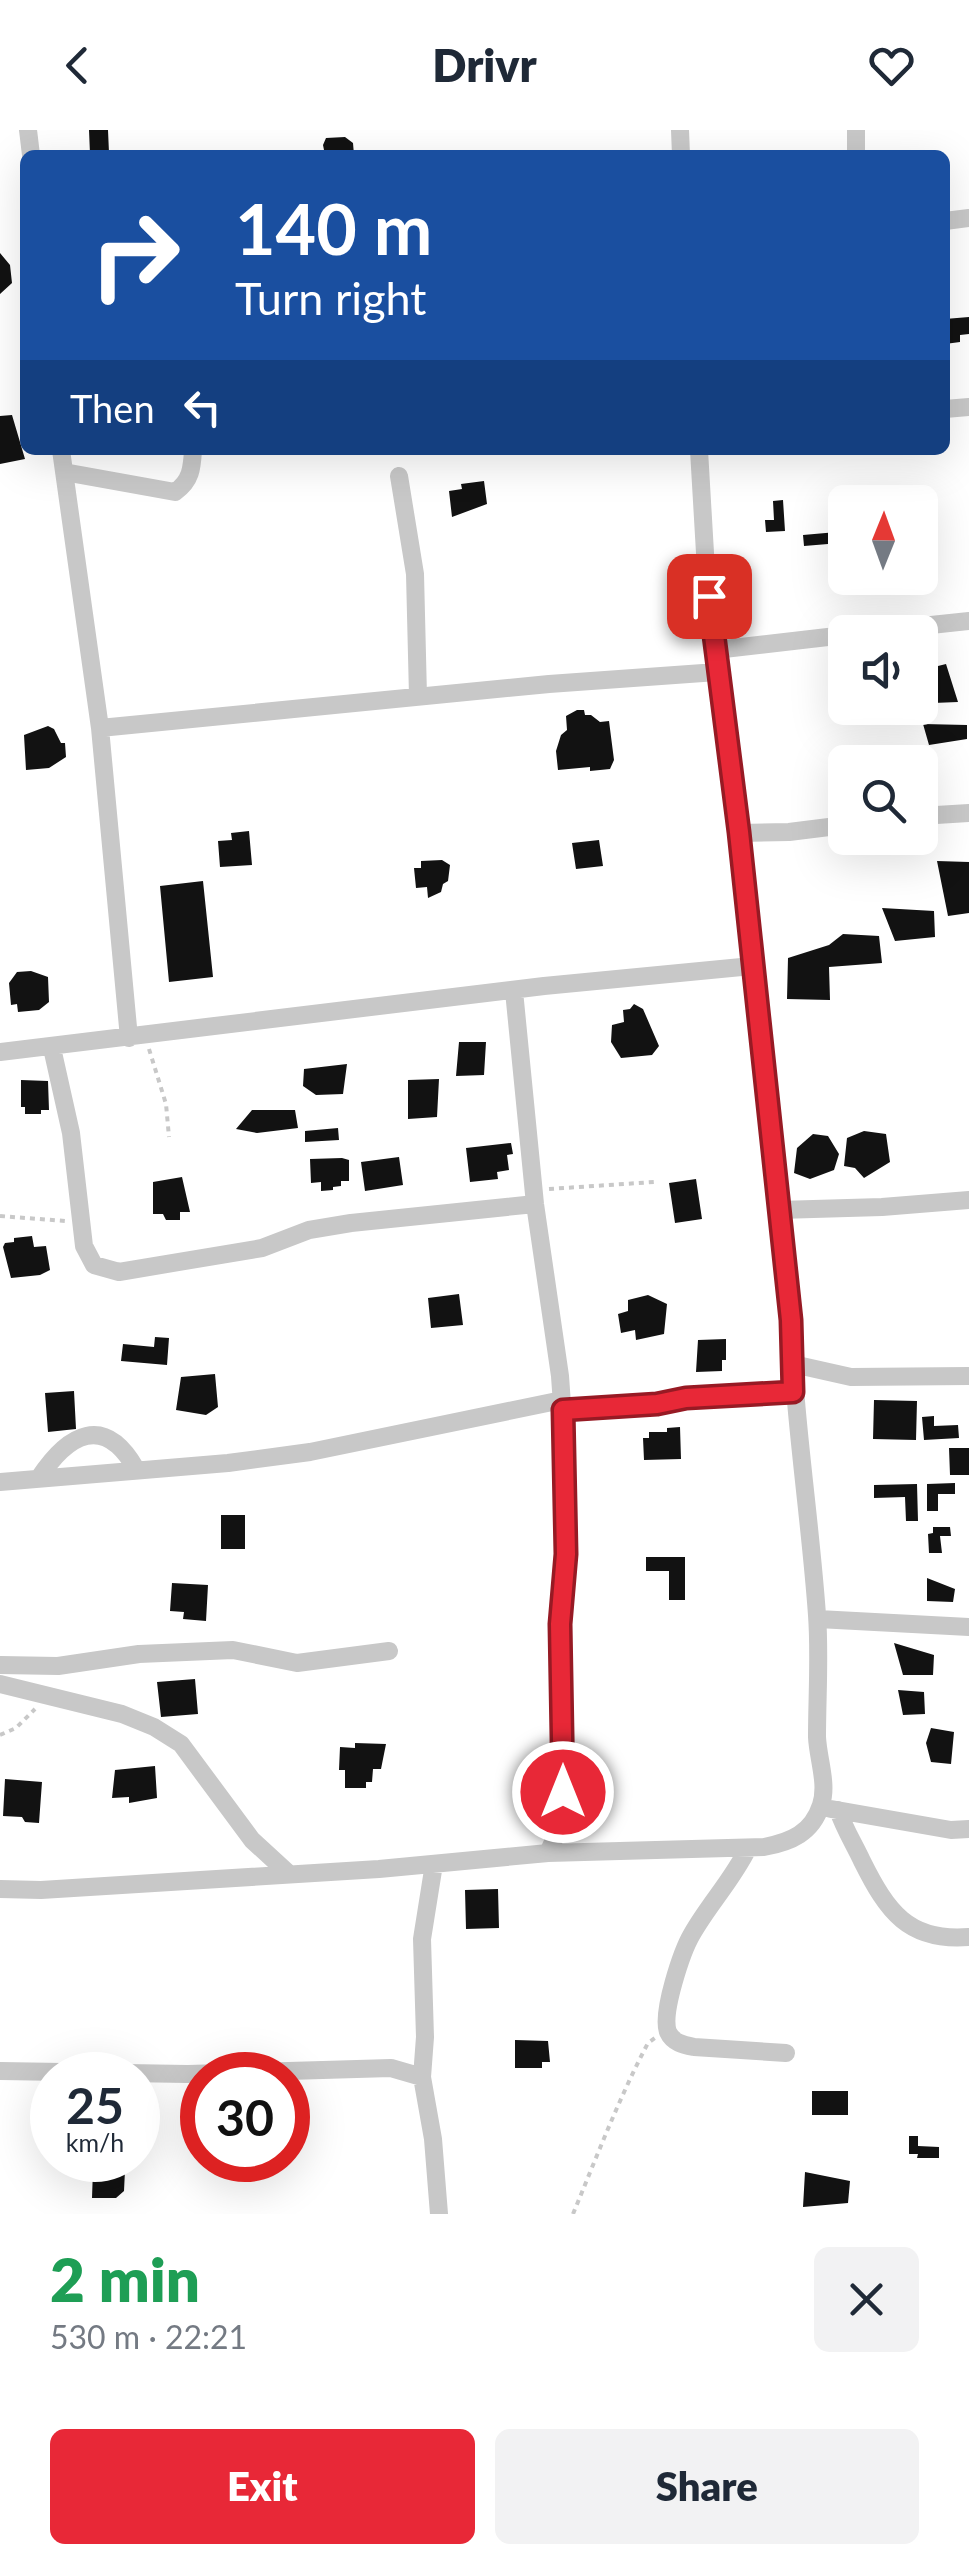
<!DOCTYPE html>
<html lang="en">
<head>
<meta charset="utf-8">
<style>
	body { margin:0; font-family:Lato,sans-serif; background:#f2f2f3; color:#1f2937; height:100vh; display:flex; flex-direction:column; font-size:38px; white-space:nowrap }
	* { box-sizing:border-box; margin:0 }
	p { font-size:32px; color:#747a83 }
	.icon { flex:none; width:55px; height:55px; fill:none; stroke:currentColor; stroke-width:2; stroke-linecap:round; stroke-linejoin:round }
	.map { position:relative; height:2084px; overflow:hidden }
	.panel { display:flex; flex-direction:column; background:#fff; flex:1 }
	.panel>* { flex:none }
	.guide { position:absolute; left:20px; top:20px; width:930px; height:305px; border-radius:15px; box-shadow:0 10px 40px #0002; background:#1a4fa0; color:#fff; overflow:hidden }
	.needle { width:65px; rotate:1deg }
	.buttons { position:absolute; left:828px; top:355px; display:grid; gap:20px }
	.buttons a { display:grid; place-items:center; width:110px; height:110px; border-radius:15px; background:#fff; box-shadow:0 10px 40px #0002; font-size:50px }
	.speed { position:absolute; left:30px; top:1922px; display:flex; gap:20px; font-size:50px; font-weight:700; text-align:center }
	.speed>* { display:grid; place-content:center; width:130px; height:130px; border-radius:50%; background:#fff; box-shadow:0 10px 40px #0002; line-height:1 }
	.speed small { font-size:25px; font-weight:400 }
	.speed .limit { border:15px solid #d22; background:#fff; color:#111 }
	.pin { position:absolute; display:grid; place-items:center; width:85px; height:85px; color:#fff; margin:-42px; border-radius:20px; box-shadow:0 5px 15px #0006 }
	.me { position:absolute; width:110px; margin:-55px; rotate:0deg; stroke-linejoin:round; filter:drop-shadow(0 0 8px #0008) }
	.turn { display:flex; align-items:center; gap:35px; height:210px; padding:0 50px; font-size:45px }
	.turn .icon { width:130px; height:130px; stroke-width:2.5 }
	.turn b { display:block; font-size:70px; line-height:85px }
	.then { display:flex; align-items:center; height:95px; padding:0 50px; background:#0003; gap:20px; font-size:38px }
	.round { display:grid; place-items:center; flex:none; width:105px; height:105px; border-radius:15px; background:#f2f2f3 }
	.head { display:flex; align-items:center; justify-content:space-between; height:170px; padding:0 50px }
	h1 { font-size:60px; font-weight:800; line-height:75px; color:#1e9e55 }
	.primary-button { display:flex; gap:20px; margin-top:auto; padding:20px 50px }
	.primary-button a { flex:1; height:115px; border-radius:15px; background:#e82837; color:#fff; font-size:40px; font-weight:800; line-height:115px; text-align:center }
	.primary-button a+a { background:#f2f2f3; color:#1f2937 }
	header { display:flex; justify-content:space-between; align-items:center; height:130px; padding:0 50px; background:#fff; font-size:45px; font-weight:800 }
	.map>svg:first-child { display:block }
	.building { fill:#121212 }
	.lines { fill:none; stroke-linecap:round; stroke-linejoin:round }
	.path { stroke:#c8c8c8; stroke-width:4; stroke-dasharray:5 5; stroke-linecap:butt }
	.street { stroke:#c8c8c8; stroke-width:18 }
	.route-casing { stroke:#971a24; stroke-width:25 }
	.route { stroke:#e82837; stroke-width:18 }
</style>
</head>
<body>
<header><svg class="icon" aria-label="back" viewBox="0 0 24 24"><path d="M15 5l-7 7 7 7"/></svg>Drivr<svg class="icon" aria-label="heart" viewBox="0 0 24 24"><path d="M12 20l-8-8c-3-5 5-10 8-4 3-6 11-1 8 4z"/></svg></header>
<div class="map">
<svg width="969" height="2084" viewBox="0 0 969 2084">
	<rect width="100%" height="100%" fill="#fff"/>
	<path class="building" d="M89,0H108L109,23L90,24Z
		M345,7L353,13L354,25H325L323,15L326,8Z
		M0,123L10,135L12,153L0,164Z
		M969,187V204L960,205V212L945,214V189Z
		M12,285L25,329L0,334V286Z
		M484,351L487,374L452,387L449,361L462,359L461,354Z
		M783,370L785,401L766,402L765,390H774L773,371Z
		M837,402L839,429L829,430L828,414L804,416L803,405Z
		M946,534L958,572L933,573L922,540Z
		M861,578H906L907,588L861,591Z
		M577,580H584L585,585H591L600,592L609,591L614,630L610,639L590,641V637L558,640L556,621L561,605L567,600L566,586Z
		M923,594L967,595V609L929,615Z
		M48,596L54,599L61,613H65L66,627L49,638L26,640L24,605Z
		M249,701L252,735L220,737L218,711L232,710L231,703Z
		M599,710L603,736L576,739L572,713Z
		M442,730L450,735L448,751L443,754L441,762L428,768L427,757L416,758L414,738H421V731Z
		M937,731L969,732V783L948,786Z
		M203,751L213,847L169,852L160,756Z
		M882,778L934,781L935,807L895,811Z
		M843,804L879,806L882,833L829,837L830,870L787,869L788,828L829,815Z
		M31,841L48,847L49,872L39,880L18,882L17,874L11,875L9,853L17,842Z
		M634,874L643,879L659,916L652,925L621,928L611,912L612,895L624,892L623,880L630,879Z
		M459,912H486L484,945L456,946Z
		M347,934L343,964L316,965L303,956L304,939Z
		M439,949L437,987L408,989V950Z
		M21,950L48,951L49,980H41V984H25V977H21Z
		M252,980H295L298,998L257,1003L236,999Z
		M338,998L339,1010L305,1012V1001Z
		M864,1001L886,1004L890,1032L864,1048L855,1038L844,1036L847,1008Z
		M813,1004L828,1006L839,1024L834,1040L810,1049L794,1043L797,1018Z
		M511,1013L513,1024L507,1025L509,1040L497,1042L498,1049L470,1052L466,1018Z
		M399,1027L403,1055L365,1061L361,1032Z
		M342,1028L349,1030V1051H341V1056L333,1057V1060L321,1061V1052L311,1053L310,1029Z
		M182,1047L190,1082H180V1090H166L163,1084H153V1052Z
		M696,1049L702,1089L675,1093L669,1053Z
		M32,1106L34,1117L46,1116L50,1140L40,1145L11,1148L3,1117L5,1113L14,1112V1108Z
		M459,1164L463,1195L431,1198L428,1168Z
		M648,1165L667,1174L664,1204L636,1210L635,1200L621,1203L618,1184L628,1181V1170Z
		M155,1207L169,1208L167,1235L121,1231L123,1214L154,1217Z
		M726,1209V1230H722V1241L696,1242L698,1210Z
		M215,1244L218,1277L206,1285L176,1280L181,1247Z
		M74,1261L76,1299L48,1302L45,1263Z
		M874,1270L917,1271L916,1310L873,1309Z
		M934,1286V1296L958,1295L959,1308L924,1310L922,1287Z
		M680,1297L681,1329L644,1330L643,1308H649V1302H667V1298Z
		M949,1318H969V1345H950Z
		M955,1353V1364H938V1381H927V1354Z
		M917,1354L918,1391H906L905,1367L874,1368V1355Z
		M221,1385H245V1419H221Z
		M933,1397H950L951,1406H940L942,1423H929L928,1404L933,1403Z
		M646,1427H685V1470H669V1441H646Z
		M927,1448L955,1459L953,1472L927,1471Z
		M172,1453L208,1455L206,1491L183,1489L184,1482L170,1481Z
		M894,1513L934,1525L933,1545H903Z
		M195,1549L198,1584L161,1587L157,1552Z
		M898,1560L924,1562L925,1584L903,1585Z
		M931,1598L954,1602L951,1634L931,1632L926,1613Z
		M355,1613L386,1614L381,1639H373L372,1652H366V1658H345V1640H339L340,1617L355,1618Z
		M155,1636L157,1668L129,1673V1667L112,1668L115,1640Z
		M5,1649L42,1652L39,1693L25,1692L22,1687L3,1686Z
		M498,1759L499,1798L466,1799L465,1760Z
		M515,1910L548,1911L550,1932H542V1938H515Z
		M812,1961H848V1985H812Z
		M909,2006H918V2016L939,2017V2028H917L918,2024H909Z
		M93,2039L125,2040L124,2061L116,2068H92Z
		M805,2042L850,2051L848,2073L803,2077Z"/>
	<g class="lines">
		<path class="path" d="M149,919L166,974L169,1007
			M549,1059L654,1052
			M0,1086L66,1091
			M0,1605L16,1598L35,1579
			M573,2084C597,2026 619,1968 648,1913L655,1908"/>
		<path class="street" d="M28,0L31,25
			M680,0L681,25
			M856,0V25
			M945,91L969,88
			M945,279L969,277
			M61,320L100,598L129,908
			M64,342L175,362C191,351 192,338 193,320
			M399,346L415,444L418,566
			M865,502L969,491
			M715,520L845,505
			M100,598L549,554L717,542
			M920,686L969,683
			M739,703L789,702L845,695
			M514,861L535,1074L560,1246L565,1317L567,1424L561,1494L562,1692L548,1723
			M52,918L71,1003L84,1116L94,1135L119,1142L262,1118L309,1100L351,1093L535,1074
			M0,922L544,856L752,836
			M779,1080L882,1077L969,1070
			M793,1234L851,1247L969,1246
			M563,1280L657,1274L687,1267L793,1262
			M39,1348C68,1304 104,1283 136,1339
			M0,1352L228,1333L310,1322L562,1270
			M818,1489L969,1497
			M0,1535L58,1536L139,1524L233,1520L297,1533L389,1521
			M0,1554L122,1584L154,1597L181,1614L252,1710L289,1744
			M831,1679L951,1700L969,1699
			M838,1680C844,1698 854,1714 862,1731C887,1781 908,1812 969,1807
			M748,1718C733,1749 709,1774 692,1804C682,1821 661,1883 668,1902C673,1913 684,1915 694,1917L786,1923
			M434,1734L422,1809L425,1907L422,1947L433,2009L439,2084
			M0,1759L41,1760L379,1739L548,1723L764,1717C791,1712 812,1703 821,1675C828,1654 818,1629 817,1607C817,1567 820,1525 817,1485C810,1386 794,1289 791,1189L739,703L706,440L699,320
			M0,1941L188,1944L391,1938L422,1947"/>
	</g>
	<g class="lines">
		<g class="route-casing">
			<path id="route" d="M563,1662L560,1494L566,1424L563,1280L657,1274L686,1268L793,1262L791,1190L739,702L709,466"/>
		</g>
		<use href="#route" class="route"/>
	</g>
</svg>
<div class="buttons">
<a><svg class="needle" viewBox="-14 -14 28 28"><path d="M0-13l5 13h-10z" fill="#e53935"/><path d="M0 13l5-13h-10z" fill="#747a83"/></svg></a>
<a><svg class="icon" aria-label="sound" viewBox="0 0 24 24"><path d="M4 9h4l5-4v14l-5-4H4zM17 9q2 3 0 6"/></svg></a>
<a><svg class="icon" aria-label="search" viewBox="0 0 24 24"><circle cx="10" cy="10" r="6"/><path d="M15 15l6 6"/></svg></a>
</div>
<div class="speed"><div>25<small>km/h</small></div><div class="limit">30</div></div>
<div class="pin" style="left:709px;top:466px;background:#d93025"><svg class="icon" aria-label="arrive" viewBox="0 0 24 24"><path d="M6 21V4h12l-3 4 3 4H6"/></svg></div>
<svg class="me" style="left:563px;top:1662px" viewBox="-20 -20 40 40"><circle r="17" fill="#e82837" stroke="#fff" stroke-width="3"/><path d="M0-11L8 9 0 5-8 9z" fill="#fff"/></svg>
<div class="guide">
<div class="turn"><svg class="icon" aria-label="right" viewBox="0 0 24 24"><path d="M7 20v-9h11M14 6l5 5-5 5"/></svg><div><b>140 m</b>Turn right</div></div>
<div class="then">Then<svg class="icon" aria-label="left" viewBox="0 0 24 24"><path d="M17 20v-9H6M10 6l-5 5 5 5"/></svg></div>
</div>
</div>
<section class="panel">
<div class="head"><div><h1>2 min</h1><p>530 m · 22:21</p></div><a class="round"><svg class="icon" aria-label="close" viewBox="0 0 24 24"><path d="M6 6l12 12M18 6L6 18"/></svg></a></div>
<div class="primary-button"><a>Exit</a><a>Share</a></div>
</section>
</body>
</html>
